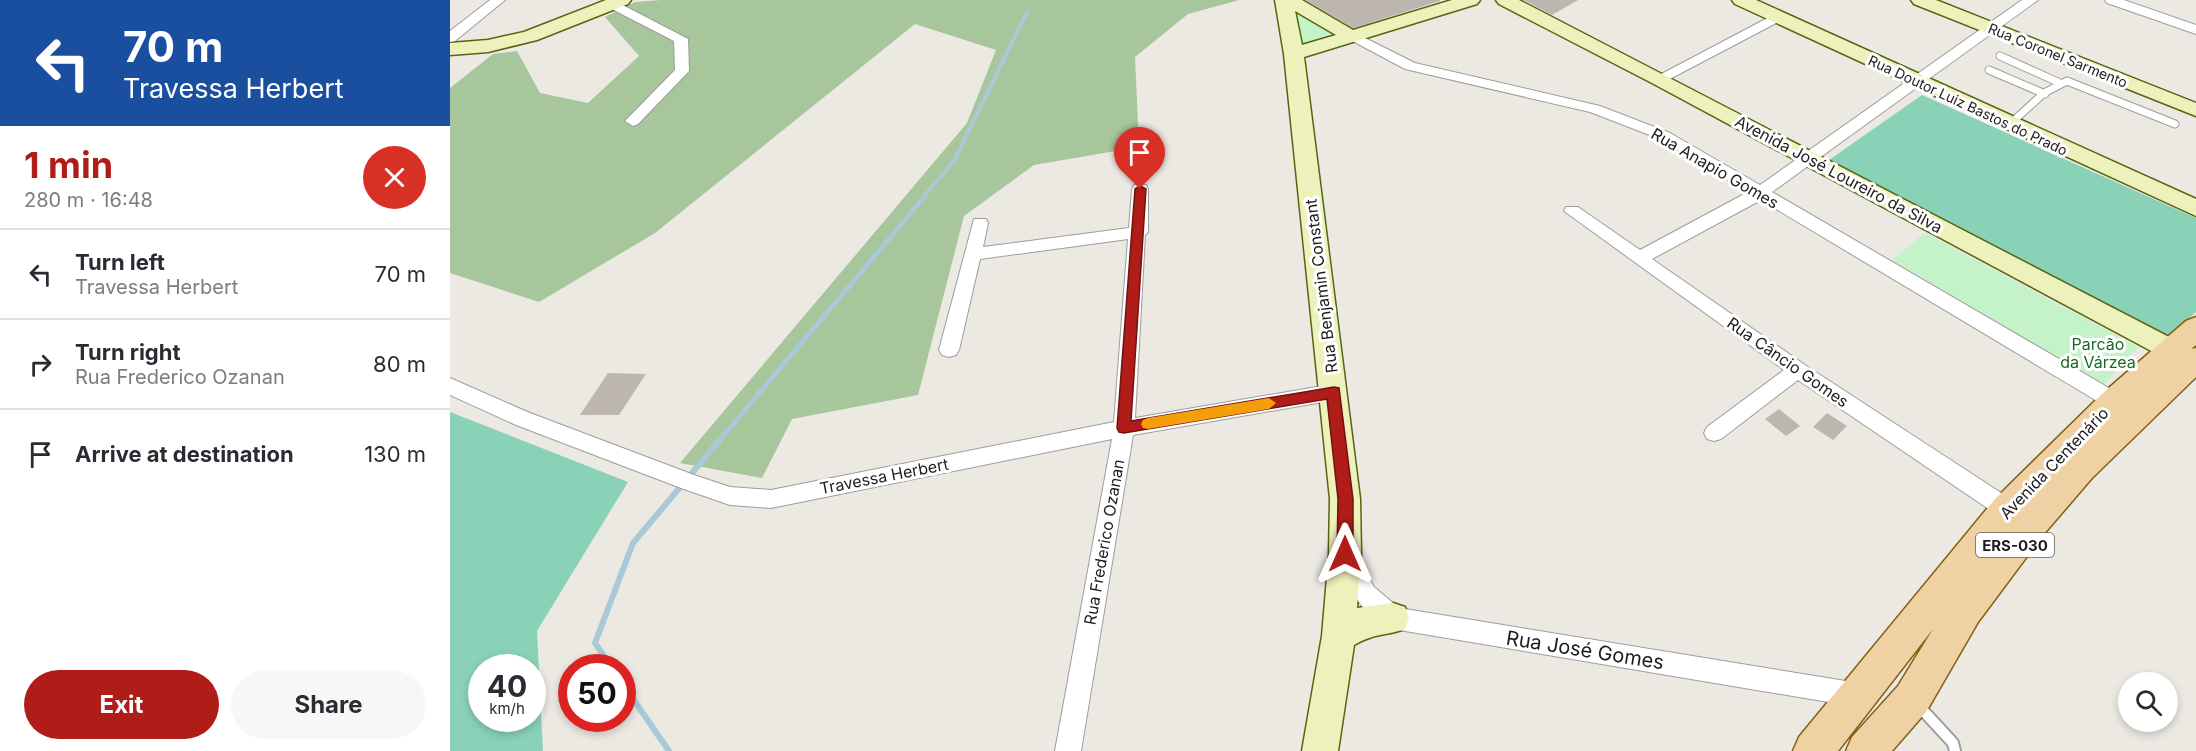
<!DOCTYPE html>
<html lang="en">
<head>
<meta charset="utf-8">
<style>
	body { margin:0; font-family:Inter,sans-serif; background:#f7f7f7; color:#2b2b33; height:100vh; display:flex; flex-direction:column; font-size:22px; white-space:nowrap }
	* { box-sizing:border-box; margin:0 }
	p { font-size:20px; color:#7c7c81 }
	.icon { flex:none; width:33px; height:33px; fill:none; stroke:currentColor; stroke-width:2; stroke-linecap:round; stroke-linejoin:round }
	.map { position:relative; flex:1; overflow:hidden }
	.side { display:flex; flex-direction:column; background:#fff; width:450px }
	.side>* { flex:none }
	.guide { background:#1a4fa0; color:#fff; overflow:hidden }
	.buttons { position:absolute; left:1668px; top:672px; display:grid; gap:12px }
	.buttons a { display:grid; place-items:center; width:60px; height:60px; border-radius:50%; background:#fff; box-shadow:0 3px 9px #0003; font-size:30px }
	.speed { position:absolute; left:18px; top:654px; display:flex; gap:12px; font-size:30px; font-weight:700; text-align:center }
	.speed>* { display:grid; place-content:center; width:78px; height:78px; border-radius:50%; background:#fff; box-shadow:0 3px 9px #0003; line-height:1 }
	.speed small { font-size:15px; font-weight:400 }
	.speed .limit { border:9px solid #d22; background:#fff; color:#111 }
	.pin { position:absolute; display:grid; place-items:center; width:51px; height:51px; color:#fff; margin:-62px -26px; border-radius:50% 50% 50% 0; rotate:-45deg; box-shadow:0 0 6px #0007 }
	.pin .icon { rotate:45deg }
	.me { position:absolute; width:66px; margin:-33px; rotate:0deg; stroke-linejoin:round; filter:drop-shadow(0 0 4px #0008) }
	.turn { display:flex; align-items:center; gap:21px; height:126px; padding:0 24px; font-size:27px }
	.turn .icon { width:78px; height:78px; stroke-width:2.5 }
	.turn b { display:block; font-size:42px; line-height:51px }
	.round { display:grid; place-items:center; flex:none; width:63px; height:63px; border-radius:32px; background:#f7f7f7 }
	.summary { display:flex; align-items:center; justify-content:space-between; height:102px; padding:0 24px }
	h1 { font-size:36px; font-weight:700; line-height:45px; color:#b01c18 }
	.primary-button { display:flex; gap:12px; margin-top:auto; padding:12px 24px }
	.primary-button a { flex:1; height:69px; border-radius:36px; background:#b01c18; color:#fff; font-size:24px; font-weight:700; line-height:69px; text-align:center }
	.primary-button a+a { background:#f7f7f7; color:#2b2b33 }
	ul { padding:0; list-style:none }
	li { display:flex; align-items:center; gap:18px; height:90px; padding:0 24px; border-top:2px solid #e1e1e2 }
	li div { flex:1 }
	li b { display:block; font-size:22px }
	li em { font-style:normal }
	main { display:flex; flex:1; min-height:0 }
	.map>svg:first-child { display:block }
	.forest { fill:#a7c69c }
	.park { fill:#c4f2c9 }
	.pitch { fill:#89d2b8; fill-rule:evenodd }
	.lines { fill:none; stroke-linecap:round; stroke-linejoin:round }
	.stream-far2 { stroke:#a8c9d5; stroke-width:4 }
	.stream-far1 { stroke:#a8c9d5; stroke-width:5 }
	.stream { stroke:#a8c9d5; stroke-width:6 }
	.building { fill:#bcb5b0 }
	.lane-far1-casing { stroke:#9d9d9d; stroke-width:9 }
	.lane-casing { stroke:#9d9d9d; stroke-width:14 }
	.street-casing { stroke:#9d9d9d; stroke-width:2 }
	.secondary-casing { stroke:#596411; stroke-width:3 }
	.primary-casing { stroke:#826012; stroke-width:3 }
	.lane-far1 { stroke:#fff; stroke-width:7 }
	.lane { stroke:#fff; stroke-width:10 }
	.street { fill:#fff; fill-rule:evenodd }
	.secondary { fill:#edf1bc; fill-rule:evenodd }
	.primary { fill:#f0d1a4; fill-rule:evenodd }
	.route { fill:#b01c18; stroke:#721210; stroke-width:1.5 }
	.slow { fill:#f59e0b }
	.labels { text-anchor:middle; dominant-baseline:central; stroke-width:6; stroke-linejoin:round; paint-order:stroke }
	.far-street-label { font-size:14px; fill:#1c1c1c; stroke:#fff }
	.shield { fill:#fff; stroke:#606060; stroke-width:1.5 }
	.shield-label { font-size:15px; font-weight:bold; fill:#1c1c1c }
	.street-label { font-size:16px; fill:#1c1c1c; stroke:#fff }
	.park-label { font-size:16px; fill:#186b21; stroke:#fff }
	.near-street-label { font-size:20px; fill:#1c1c1c; stroke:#fff }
</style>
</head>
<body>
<main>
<section class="side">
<div class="guide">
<div class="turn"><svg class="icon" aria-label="left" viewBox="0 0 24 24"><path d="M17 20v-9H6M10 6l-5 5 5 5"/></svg><div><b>70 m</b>Travessa Herbert</div></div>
</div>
<div class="summary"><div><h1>1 min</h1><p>280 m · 16:48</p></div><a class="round" style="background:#d93025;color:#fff"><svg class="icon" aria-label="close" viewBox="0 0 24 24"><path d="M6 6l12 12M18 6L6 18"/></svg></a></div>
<ul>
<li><svg class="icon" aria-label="left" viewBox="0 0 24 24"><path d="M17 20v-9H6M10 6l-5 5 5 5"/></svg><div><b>Turn left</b><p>Travessa Herbert</p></div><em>70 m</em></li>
<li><svg class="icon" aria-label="right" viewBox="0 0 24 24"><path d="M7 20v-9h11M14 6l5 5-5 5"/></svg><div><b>Turn right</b><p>Rua Frederico Ozanan</p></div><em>80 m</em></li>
<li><svg class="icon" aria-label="arrive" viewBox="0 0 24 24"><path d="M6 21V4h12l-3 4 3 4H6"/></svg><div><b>Arrive at destination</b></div><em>130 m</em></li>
</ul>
<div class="primary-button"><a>Exit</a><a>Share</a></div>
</section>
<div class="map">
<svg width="1746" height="751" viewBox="0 0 1746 751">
	<rect width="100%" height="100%" fill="#ece9e3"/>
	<path class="forest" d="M211,0H789L738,14L685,57L689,147L584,165L514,216L468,395L342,419L312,478L230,463L517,123L546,50L465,24L205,233L89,302L0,273V88L43,54L67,51L90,93L138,103L189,56L155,17L185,2Z"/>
	<path class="park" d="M839,4L891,35L848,47Z
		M1475,233L1688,347L1653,385L1442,260Z"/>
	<path class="pitch" d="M1472,95L1746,218V312L1719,337L1379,160Z
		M0,412L178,482L87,631L93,751H0ZM32,668H82V718H32Z"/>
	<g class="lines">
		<path class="stream-far2" d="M474,196L504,161L577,12"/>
		<path class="stream-far1" d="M268,442L476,195"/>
		<path class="stream" d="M162,668L145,643L183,543L269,441
			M172,683L219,751"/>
	</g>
	<path class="building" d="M856,0H990V1L903,28Z
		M1074,0H1128L1102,15Z
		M158,373L196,374L169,415H130Z
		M1329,409L1350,426L1336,436L1315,419Z
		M1377,413L1397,426L1383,440L1363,427Z"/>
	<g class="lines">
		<g class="lane-far1-casing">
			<path id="lane-far1" d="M1550,56L1610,83
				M1539,70L1595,94
				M1560,124L1594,93L1617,81L1725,124"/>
		</g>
		<g class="lane-casing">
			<path id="lane" d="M1468,705L1503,743L1505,751"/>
		</g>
		<g class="street-casing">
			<path id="street" d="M40,0H55L5,41L0,42V31Z
				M163,0L238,39L239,71L188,124L183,126L175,121L178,118L225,70L224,41L158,7L156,4L158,1Z
				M1572,0H1588L1322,192L1671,395L1674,401L1671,407L1664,409L1657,407L1311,200L1202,259L1355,365L1565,502L1568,509L1565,516L1557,518L1549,516L1348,380L1271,439L1264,441L1257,439L1254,433L1257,427L1334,370L1114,211L1116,207H1128L1190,250L1298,192L1210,139L1140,112L955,69L895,37L897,34H907L965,63L1150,106L1220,133L1310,185Z
				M1655,0H1674L1746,25V34L1657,3Z
				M1327,13L1332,14L1334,17L1332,20L1214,82H1204L1202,79Z
				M690,184L696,185L698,189V232L695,235L685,418L884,384L891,387L894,392L891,397L884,400L683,435L631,751H605L662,439L321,508L280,505L231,488L66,425L0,395V378L80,413L244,475L280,487L321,490L664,422L678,239L530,259L509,350L506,355L499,357L492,355L489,350L524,219H536L538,223L533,247L679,228L682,189L684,185Z
				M898,551L906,554L924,587L949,608L1408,683L1417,686L1421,695L1417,704L1408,707L943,629C913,618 899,588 887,561L890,554Z"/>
		</g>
		<g class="secondary-casing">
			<path id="secondary" d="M156,0H181L178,4L87,40L38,52L0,55V43L38,40L74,32Z
				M825,0H852L903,30L1002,0H1030L1027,4L854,57L910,499L911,554L907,608L943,603L955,607L959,618L955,629C935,636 924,633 904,645L888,751H852L872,636L879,554L880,499L834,54ZM845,11L886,35L852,45Z
				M1046,0H1069L1746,351V370L1733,368L1202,83L1049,4Z
				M1282,0H1306L1746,199V216L1285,4Z
				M1461,0H1486L1746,103V116L1464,4Z"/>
		</g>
		<g class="primary-casing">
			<path id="primary" d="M1746,317V345L1741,349L1746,348V377L1642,478L1593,535L1528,622L1476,712L1442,751H1396L1402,737L1448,686L1483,629L1388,751H1343L1349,737L1545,499L1653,393L1736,321Z"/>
		</g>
		<use href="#lane-far1" class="lane-far1"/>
		<use href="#lane" class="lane"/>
		<use href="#street" class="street"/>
		<use href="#secondary" class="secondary"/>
		<use href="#primary" class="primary"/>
	</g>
	<path class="route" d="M690,186L696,189L681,421L884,387L889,388L903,499V554L900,559L895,561L889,559L887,554L888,499L877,399L674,433L669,432L667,428L685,189Z"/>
	<path class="slow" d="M819,398L826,403L819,409L698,429L693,428L691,424L693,420L698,418Z"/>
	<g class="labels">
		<g class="far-street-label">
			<text transform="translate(1608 55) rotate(22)">Rua Coronel Sarmento</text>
			<text transform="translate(1518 105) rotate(25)">Rua Doutor Luiz Bastos do Prado</text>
		</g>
		<rect class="shield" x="1526" y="533" width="78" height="24" rx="4.5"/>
		<g class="shield-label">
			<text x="1565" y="545">ERS-030</text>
		</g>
		<g class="street-label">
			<text transform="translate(1265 168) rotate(30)">Rua Anapio Gomes</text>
			<text transform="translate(1389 174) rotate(28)">Avenida José Loureiro da Silva</text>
			<text transform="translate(871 286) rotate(-97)">Rua Benjamin Constant</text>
			<text transform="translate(1338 362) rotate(35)">Rua Câncio Gomes</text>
			<text transform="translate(1604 463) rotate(-46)">Avenida Centenário</text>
			<text transform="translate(434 476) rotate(-11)">Travessa Herbert</text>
			<text transform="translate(654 542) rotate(-80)">Rua Frederico Ozanan</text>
		</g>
		<g class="park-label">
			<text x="1648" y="344">Parcão<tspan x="1648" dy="18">da Várzea</tspan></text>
		</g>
		<g class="near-street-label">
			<text transform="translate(1135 650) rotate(9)">Rua José Gomes</text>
		</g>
	</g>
</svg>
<div class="buttons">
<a><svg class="icon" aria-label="search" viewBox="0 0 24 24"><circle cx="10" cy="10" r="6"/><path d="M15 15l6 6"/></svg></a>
</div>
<div class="speed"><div>40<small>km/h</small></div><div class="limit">50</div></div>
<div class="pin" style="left:690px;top:189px;background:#d93025"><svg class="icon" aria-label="arrive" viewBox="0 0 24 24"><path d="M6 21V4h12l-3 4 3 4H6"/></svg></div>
<svg class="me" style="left:895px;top:554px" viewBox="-20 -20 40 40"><path d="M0-17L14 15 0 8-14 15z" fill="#b01c18" stroke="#fff" stroke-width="4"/></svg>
</div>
</main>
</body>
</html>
